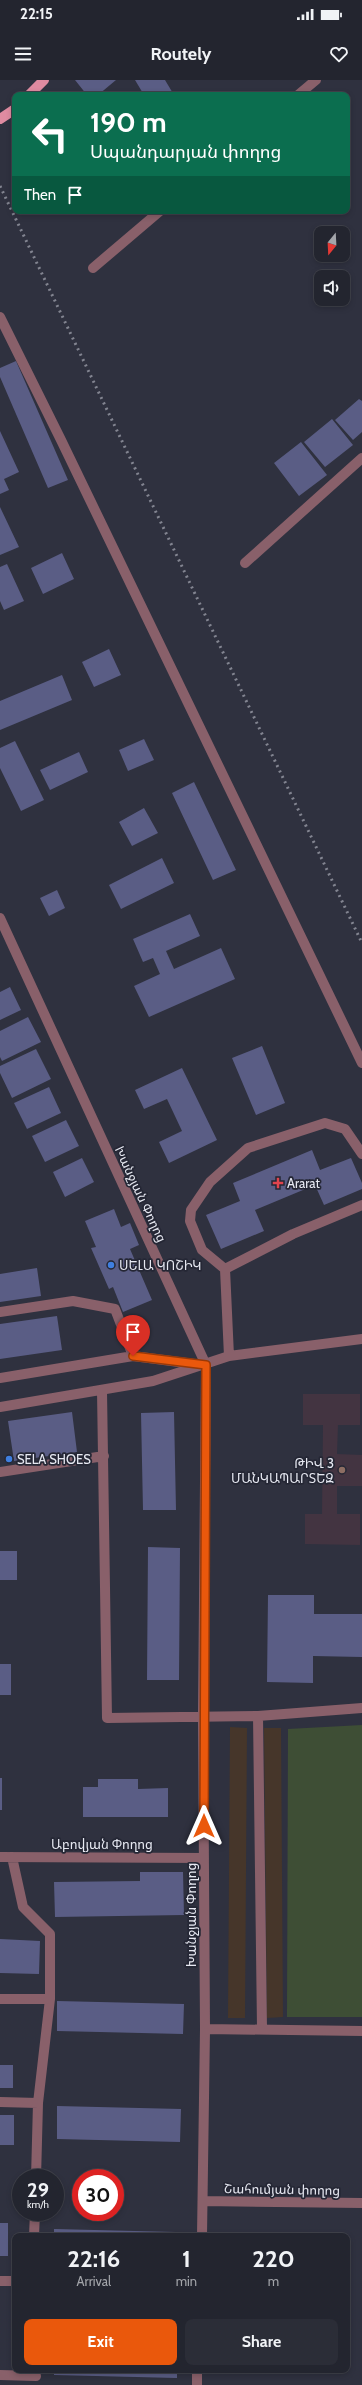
<!DOCTYPE html>
<html lang="en">
<head>
<meta charset="utf-8">
<style>
	body { margin:0; font-family:Cabin,"Noto Sans Armenian",sans-serif; background:#2b2d37; color:#f1f3f6; height:100vh; display:flex; flex-direction:column; font-size:15px; white-space:nowrap }
	* { box-sizing:border-box; margin:0 }
	p { font-size:13px; color:#a3a5aa }
	.icon { flex:none; width:22px; height:22px; fill:none; stroke:currentColor; stroke-width:2; stroke-linecap:round; stroke-linejoin:round }
	.map { position:relative; flex:1; overflow:hidden }
	.drawer { position:absolute; left:12px; top:2153px; width:338px; height:140px; display:flex; flex-direction:column; background:#23252f; border-radius:8px; box-shadow:0 2px 6px #0003,0 0 0 1px #40424b }
	.drawer>* { flex:none }
	.hud { position:absolute; left:12px; top:12px; width:338px; height:122px; border-radius:8px; box-shadow:0 2px 6px #0003,0 0 0 1px #40424b; background:#0b6e4f; color:#fff; overflow:hidden }
	.needle { width:26px; rotate:198deg }
	.buttons { position:absolute; left:314px; top:146px; display:grid; gap:8px }
	.buttons a { display:grid; place-items:center; width:36px; height:36px; border-radius:8px; background:#23252f; box-shadow:0 2px 6px #0003,0 0 0 1px #40424b; font-size:20px }
	.speed { position:absolute; left:12px; top:2089px; display:flex; gap:8px; font-size:20px; font-weight:700; text-align:center }
	.speed>* { display:grid; place-content:center; width:52px; height:52px; border-radius:50%; background:#23252f; box-shadow:0 2px 6px #0003,0 0 0 1px #40424b; line-height:1 }
	.speed small { font-size:10px; font-weight:400 }
	.speed .limit { border:6px solid #d22; background:#fff; color:#111 }
	.pin { position:absolute; display:grid; place-items:center; width:34px; height:34px; color:#fff; margin:-41px -17px; border-radius:50% 50% 50% 0; rotate:-45deg; box-shadow:0 0 4px #0007 }
	.pin .icon { rotate:45deg }
	.me { position:absolute; width:44px; margin:-22px; rotate:0deg; stroke-linejoin:round; filter:drop-shadow(0 0 3px #0008) }
	.turn { display:flex; align-items:center; gap:14px; height:84px; padding:0 12px; font-size:18px }
	.turn .icon { width:52px; height:52px; stroke-width:2.5 }
	.turn b { display:block; font-size:28px; line-height:34px }
	.then { display:flex; align-items:center; height:38px; padding:0 12px; background:#0003; gap:8px; font-size:15px }
	.eta { display:flex; justify-content:space-evenly; align-items:center; height:68px; text-align:center }
	.eta b { font-size:24px; font-weight:800; line-height:28px }
	.action { display:flex; gap:8px; margin-top:auto; padding:8px 12px }
	.action a { flex:1; height:46px; border-radius:8px; background:#ea580c; color:#fff; font-size:16px; font-weight:800; line-height:46px; text-align:center }
	.action a+a { background:#2b2d37; color:#f1f3f6 }
	.status { display:flex; justify-content:space-between; align-items:center; height:28px; padding:0 20px; background:#23252f; direction:ltr }
	.status svg { height:11px; fill:currentColor }
	header { display:flex; justify-content:space-between; align-items:center; height:52px; padding:0 12px; background:#23252f; font-size:18px; font-weight:800 }
	.map>svg:first-child { display:block }
	.industrial { fill:#46362a }
	.education { fill:#433441 }
	.green { fill:#3e4e35 }
	.building { fill:#5a5d85 }
	.lines { fill:none; stroke-linecap:round; stroke-linejoin:round }
	.minor { stroke:#89606a; stroke-width:10 }
	.major { stroke:#df8ba1; stroke-width:10 }
	.rail { stroke:#828490; stroke-width:3; stroke-dasharray:2 4; stroke-linecap:butt }
	.route-casing { stroke:#983908; stroke-width:10 }
	.route { stroke:#ea580c; stroke-width:7 }
	.health-dot { fill:#e0444e; stroke:#252735; stroke-width:1.5 }
	.shop-dot { fill:#3f7fe0; stroke:#252735; stroke-width:1.5 }
	.education-dot { fill:#8d6e63; stroke:#252735; stroke-width:1.5 }
	.labels { text-anchor:middle; dominant-baseline:central; stroke-width:3.5; stroke-linejoin:round; paint-order:stroke }
	.poi-label { font-size:13px; fill:#e7e9f2; stroke:#252735; text-anchor:start }
	.street-label { font-size:13px; fill:#e7e9f2; stroke:#252735 }
</style>
</head>
<body>
<div class="status"><b>22:15</b><svg viewBox="0 0 49 12"><path d="M0 12V9h3v3zM5 12V6h3v6zM10 12V3h3v9zM15 12V0h3v12zM26 1h20v11H26zM47 4h2v5h-2z"/></svg></div>
<header><svg class="icon" aria-label="menu" viewBox="0 0 24 24"><path d="M4 6h16M4 12h16M4 18h16"/></svg>Routely<svg class="icon" aria-label="heart" viewBox="0 0 24 24"><path d="M12 20l-8-8c-3-5 5-10 8-4 3-6 11-1 8 4z"/></svg></header>
<div class="map">
<svg width="362" height="2305" viewBox="0 0 362 2305">
	<rect width="100%" height="100%" fill="#2f313f"/>
	<path class="industrial" d="M230,1647L247,1648L245,1938H228Z
		M264,1648H281L283,1937L267,1938Z"/>
	<path class="education" d="M303,1314H360V1345H338L337,1374L362,1375V1406H337V1434H360V1465L305,1464V1434H322L323,1345H303Z"/>
	<path class="green" d="M362,1645V1937H287L288,1649Z"/>
	<path class="building" d="M75,0H116L98,15H87Z
		M135,0H165L174,15H144Z
		M16,281L68,400L48,408L0,297V288Z
		M359,319L362,321V352L353,360L335,340Z
		M332,339L353,365L325,387L304,362Z
		M0,351L19,392L4,399L9,410L0,414Z
		M301,362L327,395L299,416L274,383Z
		M0,427L19,467L0,475Z
		M62,473L74,499L43,514L31,488Z
		M7,484L24,521L4,530L0,521V487Z
		M109,569L121,595L94,607L82,582Z
		M62,595L72,620L0,650V621Z
		M144,659L154,680L128,691L119,670Z
		M15,661L44,720L21,731L0,688V668Z
		M79,672L88,692L50,710L40,690Z
		M194,702L236,790L213,800L172,713Z
		M144,728L158,753L132,766L119,742Z
		M162,778L174,803L121,829L109,805Z
		M57,810L65,828L49,836L40,818Z
		M190,834L200,856L166,871L174,889L221,868L235,899L149,937L134,906L160,894L153,878L143,882L133,859Z
		M10,907L21,930L0,940V912Z
		M28,937L41,962L2,981L0,977V951Z
		M262,966L285,1023L256,1035L232,978Z
		M36,969L51,999L12,1018L0,993V986Z
		M182,988L217,1060L169,1083L159,1062L182,1051L167,1019L144,1029L135,1010Z
		M49,1007L61,1033L27,1049L14,1023Z
		M66,1040L79,1066L45,1082L32,1056Z
		M312,1070L320,1090L351,1078L362,1103V1109L324,1125L315,1105L255,1130L264,1151L221,1169L206,1135L240,1121L233,1103Z
		M82,1078L94,1102L65,1117L53,1092Z
		M114,1129L121,1147L130,1143L139,1165L130,1169L152,1220L123,1232L113,1207L109,1209L91,1168L96,1167L85,1141Z
		M37,1188L41,1216L0,1222V1194Z
		M57,1236L62,1270L0,1279V1244Z
		M72,1332L77,1372L14,1381L8,1341Z
		M174,1332L176,1430H143L141,1333Z
		M148,1467L180,1468L179,1600H147Z
		M0,1471H17V1500H0Z
		M268,1515H314V1534H362V1577L313,1576V1603L267,1602Z
		M0,1584H11V1615H0Z
		M0,1698H2V1730H0Z
		M98,1699H138V1709L168,1708V1737H83V1707H98Z
		M140,1792H183L184,1835L55,1837L54,1802L140,1801Z
		M0,1859L40,1861L39,1894L0,1893Z
		M57,1921L184,1924L183,1954L57,1951Z
		M0,1985H13V2008H0Z
		M57,2026L181,2029L180,2062L57,2059Z
		M0,2035H14V2065H0Z
		M0,2143H8V2176H0Z
		M54,2149L176,2152V2156H54Z
		M54,2290H177V2298L54,2295Z"/>
	<g class="lines">
		<path class="minor" d="M298,15L316,0
			M93,188L160,131
			M0,237L61,360L362,983
			M245,483L362,378
			M0,838L206,1285L203,1635L205,1949L202,2156
			M225,1189L202,1170L190,1141L191,1130L210,1102L248,1068L325,1043L345,1049L362,1074
			M0,1232L73,1221L115,1229L133,1276
			M229,1276L225,1189L293,1154L362,1125
			M0,1298L133,1276L202,1285
			M102,1311L107,1638L258,1636L362,1628
			M0,1327L153,1301L229,1276L362,1259
			M0,1392L104,1376
			M258,1636L262,1949
			M0,1777L204,1778
			M12,1777L23,1827L50,1854V1919L38,2023L36,2098
			M0,1919H50
			M205,1949L362,1951
			M0,2022L38,2023
			M203,2121L362,2123
			M34,2156L35,2132
			M0,2201H15
			M0,2295L36,2296
			M197,2305V2290"/>
		<path class="major" d="M29,15L44,0
			M0,39L15,29"/>
		<path class="rail" d="M0,106L362,863"/>
	</g>
	<g class="lines">
		<g class="route-casing">
			<path id="route" d="M133,1276L206,1285L204,1746"/>
		</g>
		<use href="#route" class="route"/>
	</g>
	<path class="health-dot" d="M276 1097h4v4h4v4h-4v4h-4v-4h-4v-4h4z"/>
	<g class="shop-dot">
		<circle cx="111" cy="1185" r="4"/>
		<circle cx="9" cy="1379" r="4"/>
	</g>
	<circle class="education-dot" cx="342" cy="1390" r="4"/>
	<g class="labels">
		<g class="poi-label">
			<text x="287" y="1103">Ararat</text>
			<text x="119" y="1185">ՍԵԼԱ ԿՈՇԻԿ</text>
			<text x="17" y="1379">SELA SHOES</text>
			<text x="334" y="1383" text-anchor="end">ԹԻՎ 3<tspan x="334" dy="15">ՄԱՆԿԱՊԱՐՏԵԶ</tspan></text>
		</g>
		<g class="street-label">
			<text transform="translate(141 1114) rotate(65)">Խանջյան Փողոց</text>
			<text x="102" y="1764">Աբովյան Փողոց</text>
			<text transform="translate(191 1835) rotate(-90)">Խանջյան Փողոց</text>
			<text transform="translate(282 2109) rotate(1)">Շահումյան փողոց</text>
		</g>
	</g>
</svg>
<div class="buttons">
<a><svg class="needle" viewBox="-14 -14 28 28"><path d="M0-13l5 13h-10z" fill="#e53935"/><path d="M0 13l5-13h-10z" fill="#a3a5aa"/></svg></a>
<a><svg class="icon" aria-label="sound" viewBox="0 0 24 24"><path d="M4 9h4l5-4v14l-5-4H4zM17 9q2 3 0 6"/></svg></a>
</div>
<div class="speed"><div>29<small>km/h</small></div><div class="limit">30</div></div>
<div class="pin" style="left:133px;top:1276px;background:#d93025"><svg class="icon" aria-label="arrive" viewBox="0 0 24 24"><path d="M6 21V4h12l-3 4 3 4H6"/></svg></div>
<svg class="me" style="left:204px;top:1746px" viewBox="-20 -20 40 40"><path d="M0-17L14 15 0 8-14 15z" fill="#ea580c" stroke="#fff" stroke-width="4"/></svg>
<div class="hud">
<div class="turn"><svg class="icon" aria-label="left" viewBox="0 0 24 24"><path d="M17 20v-9H6M10 6l-5 5 5 5"/></svg><div><b>190 m</b>Սպանդարյան փողոց</div></div>
<div class="then">Then<svg class="icon" aria-label="arrive" viewBox="0 0 24 24"><path d="M6 21V4h12l-3 4 3 4H6"/></svg></div>
</div>
<section class="drawer">
<div class="eta">
<div><b>22:16</b><p>Arrival</p></div>
<div><b>1</b><p>min</p></div>
<div><b>220</b><p>m</p></div>
</div>
<div class="action"><a>Exit</a><a>Share</a></div>
</section>
</div>
</body>
</html>
